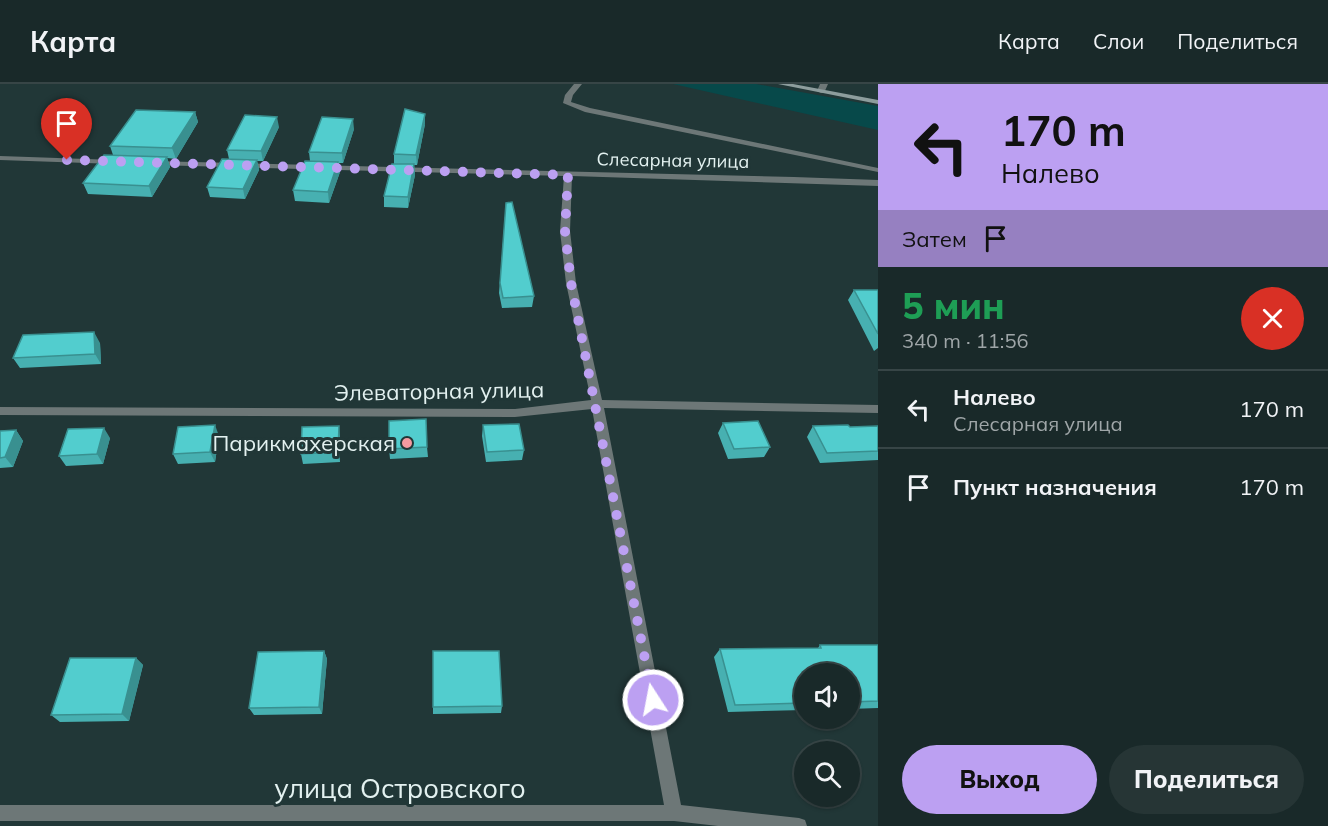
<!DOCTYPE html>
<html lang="ru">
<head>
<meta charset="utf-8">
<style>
	body { margin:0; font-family:Mulish,sans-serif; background:#263535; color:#f1f3f6; height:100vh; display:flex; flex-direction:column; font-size:22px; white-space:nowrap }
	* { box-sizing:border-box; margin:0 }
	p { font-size:20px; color:#9fa6a8 }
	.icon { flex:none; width:33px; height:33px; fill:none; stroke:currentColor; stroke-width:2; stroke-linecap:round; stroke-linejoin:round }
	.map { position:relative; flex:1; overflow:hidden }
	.drawer { display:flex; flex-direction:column; background:#192929; width:450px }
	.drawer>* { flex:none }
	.banner { background:#bca0f2; color:#111; overflow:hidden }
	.tools { position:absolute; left:794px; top:579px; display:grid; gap:12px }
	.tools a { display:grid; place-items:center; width:66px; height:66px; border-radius:50%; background:#192929; box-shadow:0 2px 4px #0004,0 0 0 2px #374546; font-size:30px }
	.pin { position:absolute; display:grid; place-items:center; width:51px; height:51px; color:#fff; margin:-62px -26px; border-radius:50% 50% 50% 0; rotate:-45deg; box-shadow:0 0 6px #0007 }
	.pin .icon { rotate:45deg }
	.me { position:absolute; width:66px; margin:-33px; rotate:349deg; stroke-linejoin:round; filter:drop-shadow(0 0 4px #0008) }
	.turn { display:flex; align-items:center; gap:21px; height:126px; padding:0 24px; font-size:27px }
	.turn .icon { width:78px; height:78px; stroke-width:2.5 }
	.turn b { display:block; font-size:42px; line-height:51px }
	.then { display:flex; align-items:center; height:57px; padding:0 24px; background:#0003; gap:12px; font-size:22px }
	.round { display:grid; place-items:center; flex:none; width:63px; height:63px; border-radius:32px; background:#263535 }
	.summary { display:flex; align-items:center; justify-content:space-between; height:102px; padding:0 24px }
	h1 { font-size:36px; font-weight:800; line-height:45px; color:#1e9e55 }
	.cta { display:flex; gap:12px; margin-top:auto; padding:12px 24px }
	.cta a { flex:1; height:69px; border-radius:36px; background:#bca0f2; color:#111; font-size:24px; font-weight:800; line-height:69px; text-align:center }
	.cta a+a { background:#263535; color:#f1f3f6 }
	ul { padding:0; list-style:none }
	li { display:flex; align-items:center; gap:18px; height:78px; padding:0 24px; border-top:2px solid #374546 }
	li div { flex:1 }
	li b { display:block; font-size:22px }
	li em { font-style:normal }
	header { display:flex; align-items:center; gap:36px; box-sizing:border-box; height:84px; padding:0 30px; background:#192929; border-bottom:2px solid #374546 }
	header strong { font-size:28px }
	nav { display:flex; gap:33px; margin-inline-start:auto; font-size:21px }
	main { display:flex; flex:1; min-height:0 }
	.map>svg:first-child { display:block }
	.green { fill:#07494a }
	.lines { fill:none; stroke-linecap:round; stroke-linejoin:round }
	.service { fill:#6d7777; fill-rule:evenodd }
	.minor { fill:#6d7777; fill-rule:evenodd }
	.secondary { fill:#8d9d9d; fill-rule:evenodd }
	.wall { fill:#47b0b1 }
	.shaded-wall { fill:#399090 }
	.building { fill:#52cdce; stroke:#399090; stroke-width:1.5 }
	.route { stroke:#bca0f2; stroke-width:10; stroke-dasharray:0 18 }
	.poi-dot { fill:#f49aa0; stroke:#213737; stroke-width:2 }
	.labels { text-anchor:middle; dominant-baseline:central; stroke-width:6; stroke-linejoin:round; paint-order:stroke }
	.far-street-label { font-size:18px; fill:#e3f1f0; stroke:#213737 }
	.street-label { font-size:22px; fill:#e3f1f0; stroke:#213737 }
	.poi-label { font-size:22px; fill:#e3f1f0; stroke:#213737; text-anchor:end }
	.near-street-label { font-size:27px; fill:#e3f1f0; stroke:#213737 }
</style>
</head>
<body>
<header>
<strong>Карта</strong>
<nav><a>Карта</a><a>Слои</a><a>Поделиться</a></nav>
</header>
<main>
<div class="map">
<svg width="878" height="742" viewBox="0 0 878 742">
	<rect width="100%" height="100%" fill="#213737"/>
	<path class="green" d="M673,0H756L878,22V46Z"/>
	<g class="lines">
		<path class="service" d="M574,0H582L573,11L571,18L590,24L878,84V88L585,28L563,19L565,11Z
			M820,0H828L824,9H821L817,7Z"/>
		<path class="minor" d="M0,72L115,76L119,78L115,80L0,76Z
			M151,77L794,93L878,96V102L572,92L570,147L576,199L602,316L878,321V329L604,324L681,721L799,734L805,736L807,742H718L674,737H0V721H664L592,325L515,333L0,331V323L515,325L591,316L566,199L560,147L564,92L154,81H151Z"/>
		<path class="secondary" d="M778,0H793L878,16V20Z"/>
	</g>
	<path class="wall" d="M195,28L198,38L176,75L167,74L170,83L152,113L88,110L83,99L113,71L110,62Z
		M425,40L417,81H414L415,91L408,124L384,123V112L394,80V70Z
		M279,43L263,77H257L259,86L245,115L210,113L207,103L229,75L227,66Z
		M354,45L343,79H339L340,88L329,119L295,117L293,106L310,77L309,68Z
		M506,119L534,212L532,223L502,224L499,209Z
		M854,206H878V264L874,267L848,216Z
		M100,259L101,280L20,284L13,274Z
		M723,339L770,363L764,373L728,375L718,349Z
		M483,341L524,366L522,376L486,378L482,352Z
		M813,342L850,343L878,342V376L820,379L807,353Z
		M16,346L23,357L13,383L0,384V347Z
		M219,352L215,378L178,380L173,370Z
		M340,352V378L303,380L301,370Z
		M110,354L103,380L66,382L59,372Z
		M427,363L428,373L390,375L389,365Z
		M820,561H878V624L849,625V590H804V626L728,628L714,573L720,565L818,564Z
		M324,567L327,575L322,630L254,631L249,624Z
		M433,567L502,622L501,629L433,630Z
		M136,574L143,581L129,637L60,638L51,631Z"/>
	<path class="shaded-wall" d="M195,28L198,38L176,75L172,64Z
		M425,30V40L417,81L416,71Z
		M277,33L279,43L263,77L261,67Z
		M353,35L354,45L343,79L342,69Z
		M167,73L170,83L152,113L149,102Z
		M257,76L259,86L245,115L243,105Z
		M338,78L340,88L329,119L328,108Z
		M414,80L415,91L408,124V113Z
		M94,248L100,259L101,280L95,270Z
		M215,341L219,352L215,378L210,368Z
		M339,342L340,352V378L338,368Z
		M104,344L110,354L103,380L97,370Z
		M16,346L23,357L13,383L5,373Z
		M324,567L327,575L322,630L319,623Z
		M136,574L143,581L129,637L122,630Z"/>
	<path class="building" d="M405,25L425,30L416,71L394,70Z
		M136,26L195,28L172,64L110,62Z
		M245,31L277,33L261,67L227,66Z
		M322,33L353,35L342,69L309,68Z
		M104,71L167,73L149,102L83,99Z
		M222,75L257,76L243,105L207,103Z
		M305,77L338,78L328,108L293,106Z
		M392,80H414L408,113L384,112Z
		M512,118L534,212L503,214L500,199L506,119Z
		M854,206H878V250Z
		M94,248L95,270L13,274L23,251Z
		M426,335L427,363L389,365V337Z
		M758,337L770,363L734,365L723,339Z
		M519,340L524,366L487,368L483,341Z
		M215,341L210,368L173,370L178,343Z
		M848,341L850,343L878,342V367L827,369L813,342Z
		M339,342L338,368L301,370L302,343Z
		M104,344L97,370L59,372L68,345Z
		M16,346L5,373L0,374V347Z
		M820,561H878V617L849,618V590H804V619L735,621L720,565L821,564Z
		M324,567L319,623L249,624L258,568Z
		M433,567H499L502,622L433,623Z
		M70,574H136L122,630L51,631Z"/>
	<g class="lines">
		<path class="route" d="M67,76L568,91L565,147L571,199L653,616"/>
	</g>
	<circle class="poi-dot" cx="407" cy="359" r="6"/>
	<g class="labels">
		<g class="far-street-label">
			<text transform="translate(673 76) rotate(1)">Слесарная улица</text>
		</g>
		<g class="street-label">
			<text transform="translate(439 307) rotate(-1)">Элеваторная улица</text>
		</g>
		<g class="poi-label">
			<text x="395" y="359">Парикмахерская</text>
		</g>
		<g class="near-street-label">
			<text x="400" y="704">улица Островского</text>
		</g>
	</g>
</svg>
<div class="tools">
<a><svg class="icon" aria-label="sound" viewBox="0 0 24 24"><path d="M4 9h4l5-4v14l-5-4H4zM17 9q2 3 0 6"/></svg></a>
<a><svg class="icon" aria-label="search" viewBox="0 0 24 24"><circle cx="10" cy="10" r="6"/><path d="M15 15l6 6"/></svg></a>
</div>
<div class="pin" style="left:67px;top:76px;background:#d93025"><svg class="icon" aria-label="arrive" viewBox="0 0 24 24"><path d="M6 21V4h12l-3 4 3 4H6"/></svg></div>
<svg class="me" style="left:653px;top:616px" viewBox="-20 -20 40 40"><circle r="17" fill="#bca0f2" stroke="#fff" stroke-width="3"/><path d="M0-11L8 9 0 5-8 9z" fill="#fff"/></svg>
</div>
<section class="drawer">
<div class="banner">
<div class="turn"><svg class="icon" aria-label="left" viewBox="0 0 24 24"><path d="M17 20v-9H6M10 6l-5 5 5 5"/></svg><div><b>170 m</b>Налево</div></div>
<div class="then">Затем<svg class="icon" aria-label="arrive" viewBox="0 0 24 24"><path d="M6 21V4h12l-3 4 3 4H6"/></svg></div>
</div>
<div class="summary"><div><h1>5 мин</h1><p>340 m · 11:56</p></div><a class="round" style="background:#d93025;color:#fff"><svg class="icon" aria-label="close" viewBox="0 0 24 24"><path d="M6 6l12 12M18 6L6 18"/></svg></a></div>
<ul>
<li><svg class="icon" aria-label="left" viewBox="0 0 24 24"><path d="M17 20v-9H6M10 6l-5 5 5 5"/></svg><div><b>Налево</b><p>Слесарная улица</p></div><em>170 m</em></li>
<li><svg class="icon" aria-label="arrive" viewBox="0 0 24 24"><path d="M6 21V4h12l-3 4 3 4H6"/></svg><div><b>Пункт назначения</b></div><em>170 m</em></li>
</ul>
<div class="cta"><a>Выход</a><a>Поделиться</a></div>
</section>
</main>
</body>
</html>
